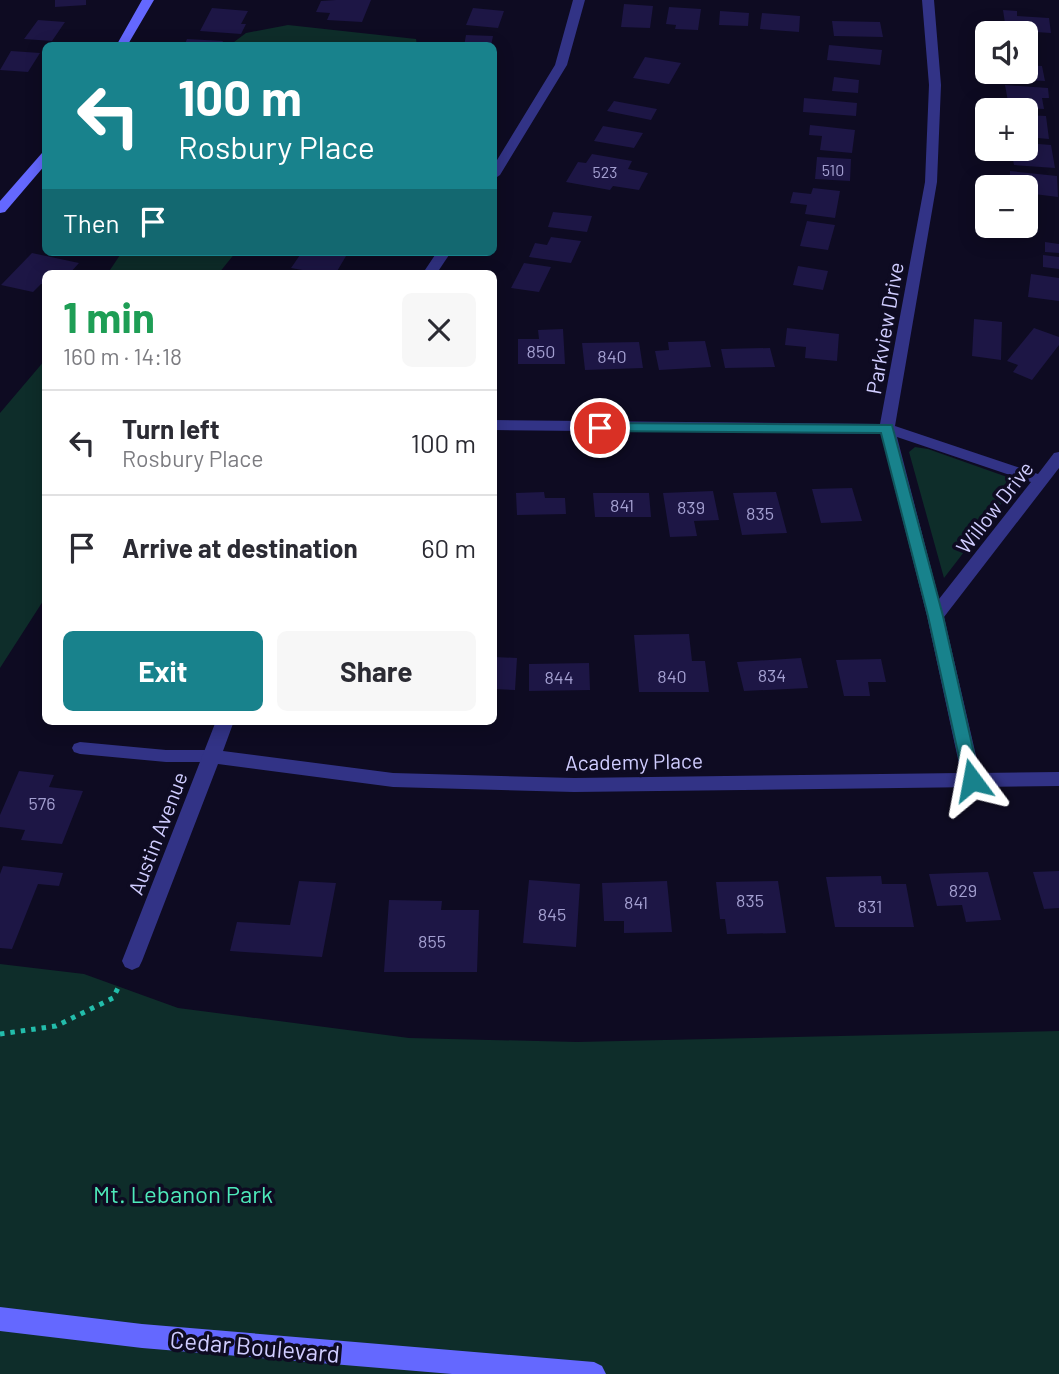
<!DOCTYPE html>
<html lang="en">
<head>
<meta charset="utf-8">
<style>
	body { margin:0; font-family:Barlow,sans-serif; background:#f7f7f7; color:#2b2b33; height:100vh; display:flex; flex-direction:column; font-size:26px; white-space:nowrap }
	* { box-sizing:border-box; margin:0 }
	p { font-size:23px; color:#7c7c81 }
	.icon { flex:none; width:38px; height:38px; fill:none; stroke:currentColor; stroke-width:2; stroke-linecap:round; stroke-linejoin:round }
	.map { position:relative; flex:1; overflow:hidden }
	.side { position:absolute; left:42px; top:270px; width:455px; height:455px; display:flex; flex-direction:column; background:#fff; border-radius:10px; box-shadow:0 4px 18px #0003 }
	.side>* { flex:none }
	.top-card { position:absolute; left:42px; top:42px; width:455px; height:214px; border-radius:10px; box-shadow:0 4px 18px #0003; background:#18828c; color:#fff; overflow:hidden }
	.tools { position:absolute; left:975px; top:21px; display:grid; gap:14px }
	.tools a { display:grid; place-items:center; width:63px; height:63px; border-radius:10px; background:#fff; box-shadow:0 4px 18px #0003; font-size:35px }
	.pin { position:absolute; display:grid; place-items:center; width:60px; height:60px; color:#fff; margin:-30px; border:4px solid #fff; border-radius:50%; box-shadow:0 2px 7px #0007 }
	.me { position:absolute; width:77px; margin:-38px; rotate:347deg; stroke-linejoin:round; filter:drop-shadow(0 0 5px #0008) }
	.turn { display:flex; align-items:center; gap:24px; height:147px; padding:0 21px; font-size:32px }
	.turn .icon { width:91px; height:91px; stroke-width:2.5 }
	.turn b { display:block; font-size:49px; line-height:60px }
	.then { display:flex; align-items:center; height:66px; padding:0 21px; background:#0003; gap:14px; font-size:26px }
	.round { display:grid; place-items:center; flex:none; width:74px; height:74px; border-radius:10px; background:#f7f7f7 }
	.summary { display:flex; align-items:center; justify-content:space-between; height:119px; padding:0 21px }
	h1 { font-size:42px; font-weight:700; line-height:52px; color:#1e9e55 }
	.button { display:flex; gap:14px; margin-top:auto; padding:14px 21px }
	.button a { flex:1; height:80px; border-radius:10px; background:#18828c; color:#fff; font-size:28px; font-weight:700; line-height:80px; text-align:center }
	.button a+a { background:#f7f7f7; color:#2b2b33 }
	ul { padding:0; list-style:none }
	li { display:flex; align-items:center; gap:21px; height:105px; padding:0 21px; border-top:2px solid #e1e1e2 }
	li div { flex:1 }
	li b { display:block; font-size:26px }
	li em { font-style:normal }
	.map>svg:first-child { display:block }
	.green { fill:#0e2d2a }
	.building { fill:#1d1645 }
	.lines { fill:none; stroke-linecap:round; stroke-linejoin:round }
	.path { stroke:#23bdab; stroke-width:5; stroke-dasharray:4.5 6; stroke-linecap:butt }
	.lane { fill:#323386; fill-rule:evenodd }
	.street { fill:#323386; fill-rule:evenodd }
	.secondary { fill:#6468ff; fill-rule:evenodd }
	.route { fill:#18828c; stroke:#10545b; stroke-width:2 }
	.labels { text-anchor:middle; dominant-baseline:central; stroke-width:7; stroke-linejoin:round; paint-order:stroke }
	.far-number-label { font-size:16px; fill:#a39fd0 }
	.number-label { font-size:18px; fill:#a39fd0 }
	.street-label { font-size:21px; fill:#d0cdff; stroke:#0e0b22 }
	.near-park-label { font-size:24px; fill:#4ee9ba; stroke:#0e0b22 }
	.near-street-label { font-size:24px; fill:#d0cdff; stroke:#0e0b22 }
</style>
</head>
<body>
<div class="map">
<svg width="1059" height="1374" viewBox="0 0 1059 1374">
	<rect width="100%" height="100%" fill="#0e0b22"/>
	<path class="green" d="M288,25L416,39L417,45H230L246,33Z
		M122,252H236L219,273H108Z
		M45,360V598L0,668V413Z
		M915,447L928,449L1010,478L1014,487L944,578L909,452Z
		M0,964L84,974L178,1008L409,1038L577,1042L1059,1031V1374H0Z"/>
	<path class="building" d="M55,0H86V5L55,7Z
		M336,0H371L362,22L327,20L330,13L316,12L321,1Z
		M624,4L653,6L650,28L621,27Z
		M669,7L701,9L698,30L675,29L676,25L666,24Z
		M212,8L248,11L241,24H246L241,34L200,31Z
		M473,8L504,11L498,28L466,25Z
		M1003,10L1017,11V16L1049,18L1051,33L1006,30Z
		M720,11L749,13L748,26L719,25Z
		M762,13L800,16L799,32L760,29Z
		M38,20L65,22L52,41L24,39Z
		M832,21L880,22L883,37L834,36Z
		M466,35L493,36L491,46H464Z
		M187,39L223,41L221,46H184Z
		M829,45L882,50L880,65L827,60Z
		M11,51L40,53L28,72L0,70Z
		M645,57L681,63L669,84L633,78Z
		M1026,65L1042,66L1045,81L1012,79L1011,72H1026Z
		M834,77L859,80L858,93L832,91Z
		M1005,85L1048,88L1049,98H1042L1044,109L1009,107Z
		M804,98L857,103L856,116L803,112Z
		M614,101L657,109L651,120L607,111Z
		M1026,115L1046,116L1049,139L1026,137Z
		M810,125L855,130L852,153L820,150L822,136L809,135Z
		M603,126L643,133L634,148L594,141Z
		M1026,143L1051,145L1055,168L1014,165L1011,149H1026Z
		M592,154L632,161L628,169L648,173L639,190L613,186L610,190L566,182L578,162L586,163Z
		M817,157L851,159L850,181L815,179Z
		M1010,171L1057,176L1058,197L1026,193V187H1010Z
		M813,188L840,191L835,218L805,214L807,205L790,203L793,192L811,194Z
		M553,212L592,216L587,232L548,227Z
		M807,221L835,225L828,250L800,246Z
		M551,237L581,241L571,263L529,257L535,243L547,245Z
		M1045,242L1059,244V253L1045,252Z
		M302,252H320L346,256L336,273H306L308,271L291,268Z
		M32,253L79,263L70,273H46V285L41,284L33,292L1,285Z
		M1043,255L1059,257V269L1043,267Z
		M524,263L551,267L539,292L511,288Z
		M798,266L828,271L823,290L793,285Z
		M1031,274L1059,278V301L1028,297Z
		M974,319L1002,322L1001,360L972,356Z
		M787,328L839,334L837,361L805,358L806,347L785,345Z
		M1034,328L1059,337V345L1032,380L1013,372L1018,365L1007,361Z
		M563,329L565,364H518V339H539L538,330Z
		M705,341L711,367L659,370L655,351L669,350L668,342Z
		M639,342L643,368L585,370L582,343Z
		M770,348L775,367L725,368L721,349Z
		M852,488L862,521L821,523L812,489Z
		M713,491L719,520L694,521L697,536L670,537L663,493Z
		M544,492L545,498H565L566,514L517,515L516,493Z
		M776,492L787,533L742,535L733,493Z
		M593,493H649L651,517H595Z
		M689,634L692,661H705L709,692H639L634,635Z
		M494,657L517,658L515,690L494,689Z
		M801,658L808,688L744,691L737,662Z
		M881,659L886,682H868L870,696H844L836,660Z
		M589,663L590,690L529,691V664Z
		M19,771L54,775L49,787L83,791L62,844L21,840L25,830L0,827V815Z
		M3,866L63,873L59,886L38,884L12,949L0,948V874Z
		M1059,871V908L1044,909L1033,872Z
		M988,872L1001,920L966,922L962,905L937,906L929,874Z
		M881,876L882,884H906L914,927H835L826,877Z
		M529,880L580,884L576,947L523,943Z
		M299,881L336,883L322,957L230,951L237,922L290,925Z
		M667,881L672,932L624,933V921H604L602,883Z
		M778,881L786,933L727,934L725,919H720L716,882Z
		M389,900L442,901L441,910H479L477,972H384Z"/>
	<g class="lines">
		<path class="path" d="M0,1034L56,1026L113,998L120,984"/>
		<path class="lane" d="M80,742L166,750H211L217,752L219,756L217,760L211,762H166L80,754L74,752L72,748L74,744Z"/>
		<path class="street" d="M573,0H585L567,65L500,175L494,179V165L555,65Z
			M922,0H934L941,85L937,182L895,426L1038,474L1054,453L1059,452V468L944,617L980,773L1059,772V786L574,792L393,787L218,764L142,961L139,967L132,970L125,967L122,961L216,721H234L223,751L393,773L574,778L961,773L927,616L881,434L494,430V420L880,424L925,182L929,85ZM897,437L1031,482L939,599Z
			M437,252H451L437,273H423Z"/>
		<path class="secondary" d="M142,0H154L127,46H116Z
			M46,152V164L5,212L0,213V201L42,153Z
			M0,1307L142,1324L594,1362L602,1366L606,1374H452L142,1348L0,1331Z"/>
	</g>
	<path class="route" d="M600,423L892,425L943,616L980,780L978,784H966L964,780L928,616L881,433L595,431L593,428Z"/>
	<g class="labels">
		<g class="far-number-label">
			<text x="833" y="169">510</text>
			<text x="605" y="171">523</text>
		</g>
		<g class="number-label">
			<text x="541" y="351">850</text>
			<text x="612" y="356">840</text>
			<text x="622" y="505">841</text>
			<text x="691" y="507">839</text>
			<text x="760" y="513">835</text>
			<text x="772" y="675">834</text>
			<text x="672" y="676">840</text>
			<text x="559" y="677">844</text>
			<text x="42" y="803">576</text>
			<text x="963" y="890">829</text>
			<text x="750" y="900">835</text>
			<text x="636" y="902">841</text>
			<text x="870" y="906">831</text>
			<text x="552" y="914">845</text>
			<text x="432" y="941">855</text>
		</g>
		<g class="street-label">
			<text transform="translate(884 328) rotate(-80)">Parkview Drive</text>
			<text transform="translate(994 507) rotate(-52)">Willow Drive</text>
			<text transform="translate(634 761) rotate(-1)">Academy Place</text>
			<text transform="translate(157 833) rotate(-69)">Austin Avenue</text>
		</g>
		<g class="near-park-label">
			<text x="183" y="1193">Mt. Lebanon Park</text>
		</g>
		<g class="near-street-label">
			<text transform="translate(255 1346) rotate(5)">Cedar Boulevard</text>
		</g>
	</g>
</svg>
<div class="tools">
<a><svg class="icon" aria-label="sound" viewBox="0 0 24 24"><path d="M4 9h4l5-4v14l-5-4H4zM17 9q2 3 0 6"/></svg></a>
<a>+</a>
<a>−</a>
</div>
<div class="pin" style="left:600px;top:428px;background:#d93025"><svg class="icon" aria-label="arrive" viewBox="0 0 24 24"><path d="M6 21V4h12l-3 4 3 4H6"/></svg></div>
<svg class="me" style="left:972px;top:780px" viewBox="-20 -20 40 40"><path d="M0-17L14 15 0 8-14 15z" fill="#18828c" stroke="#fff" stroke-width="4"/></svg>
<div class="top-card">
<div class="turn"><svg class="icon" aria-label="left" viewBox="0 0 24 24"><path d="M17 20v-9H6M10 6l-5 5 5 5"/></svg><div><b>100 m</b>Rosbury Place</div></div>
<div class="then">Then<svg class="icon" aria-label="arrive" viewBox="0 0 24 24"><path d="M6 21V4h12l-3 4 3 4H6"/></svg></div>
</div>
<section class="side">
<div class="summary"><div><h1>1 min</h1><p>160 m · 14:18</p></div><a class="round"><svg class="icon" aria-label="close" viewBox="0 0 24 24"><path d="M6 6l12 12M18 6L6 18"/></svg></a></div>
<ul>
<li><svg class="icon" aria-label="left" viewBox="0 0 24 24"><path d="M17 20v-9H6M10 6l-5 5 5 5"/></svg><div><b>Turn left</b><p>Rosbury Place</p></div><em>100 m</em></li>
<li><svg class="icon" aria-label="arrive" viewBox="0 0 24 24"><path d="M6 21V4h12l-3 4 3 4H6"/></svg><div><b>Arrive at destination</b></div><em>60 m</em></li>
</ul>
<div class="button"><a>Exit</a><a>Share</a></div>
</section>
</div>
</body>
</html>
